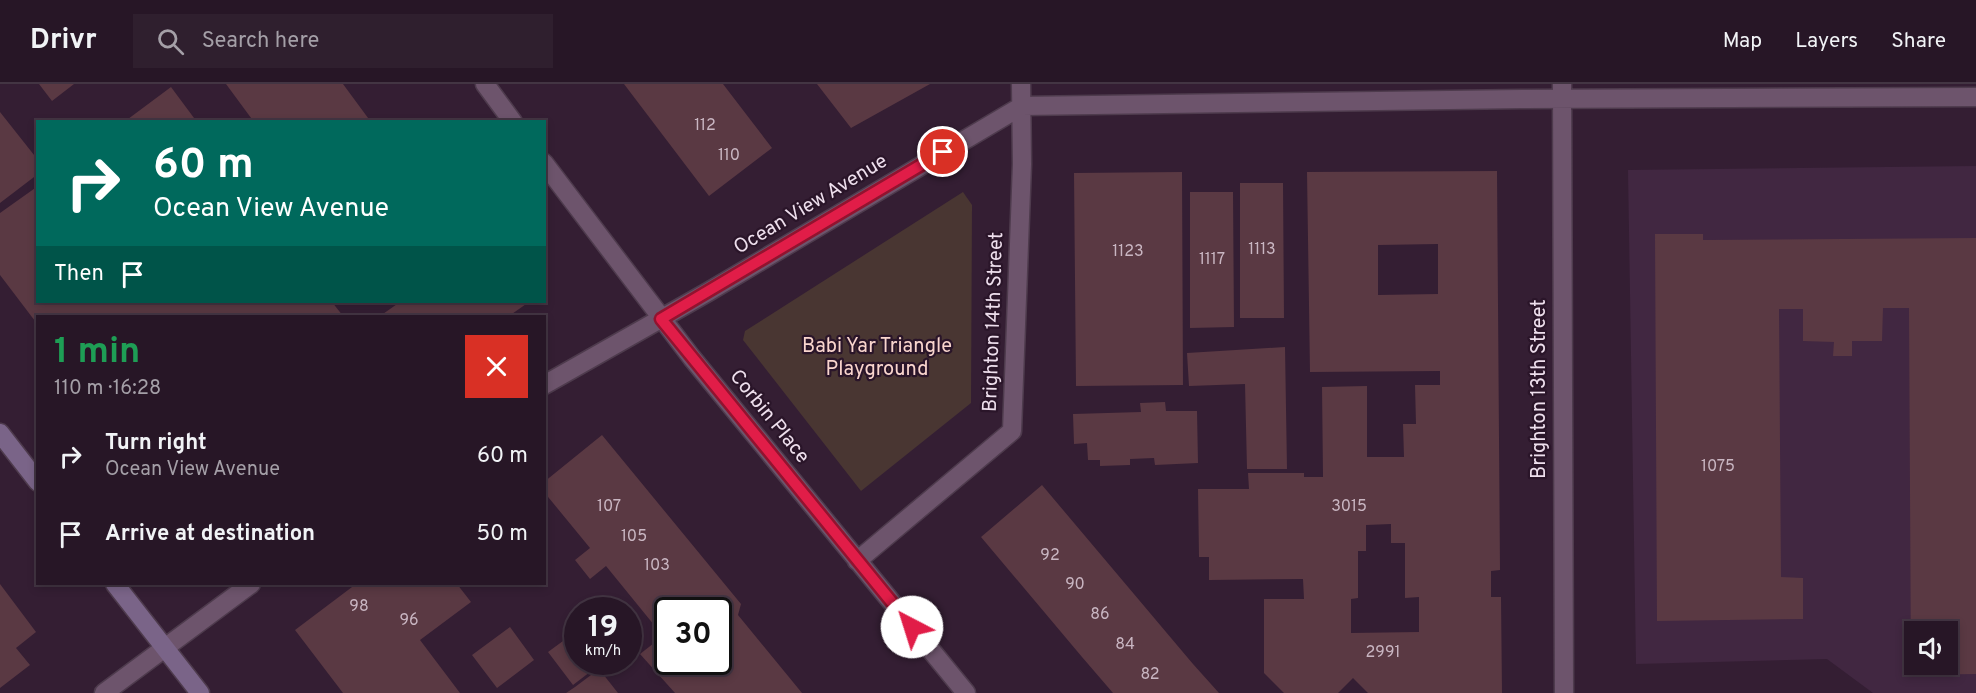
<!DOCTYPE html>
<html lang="en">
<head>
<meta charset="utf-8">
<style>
	body { margin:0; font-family:Overpass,sans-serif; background:#2f1f2e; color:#f1f3f6; height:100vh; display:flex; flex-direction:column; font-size:22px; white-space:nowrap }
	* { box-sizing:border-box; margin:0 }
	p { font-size:20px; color:#a49fa7 }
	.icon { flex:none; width:33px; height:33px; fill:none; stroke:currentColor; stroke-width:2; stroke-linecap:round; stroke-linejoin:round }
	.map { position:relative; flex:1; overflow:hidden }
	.sheet { position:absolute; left:36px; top:231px; width:510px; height:270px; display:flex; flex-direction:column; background:#271626; border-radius:0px; box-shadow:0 3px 9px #0003,0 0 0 2px #433543 }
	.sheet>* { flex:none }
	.banner { position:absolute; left:36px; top:36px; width:510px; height:183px; border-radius:0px; box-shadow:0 3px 9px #0003,0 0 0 2px #433543; background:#00695c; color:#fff; overflow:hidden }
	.tools { position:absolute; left:1904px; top:537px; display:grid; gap:12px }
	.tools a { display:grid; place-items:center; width:54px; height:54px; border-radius:0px; background:#271626; box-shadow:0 3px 9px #0003,0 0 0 2px #433543; font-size:30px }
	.speed { position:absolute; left:564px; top:513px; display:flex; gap:12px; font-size:30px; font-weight:700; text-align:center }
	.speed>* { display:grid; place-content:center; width:78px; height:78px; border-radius:50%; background:#271626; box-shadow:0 3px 9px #0003,0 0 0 2px #433543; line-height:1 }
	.speed small { font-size:15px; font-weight:400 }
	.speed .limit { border:3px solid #111; border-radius:9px; background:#fff; color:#111 }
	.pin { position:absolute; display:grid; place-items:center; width:51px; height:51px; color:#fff; margin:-26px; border:3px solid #fff; border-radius:50%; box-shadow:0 2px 6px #0007 }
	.me { position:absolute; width:66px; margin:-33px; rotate:320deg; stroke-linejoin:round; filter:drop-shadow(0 0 4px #0008) }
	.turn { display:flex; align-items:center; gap:21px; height:126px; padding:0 18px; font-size:27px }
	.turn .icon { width:78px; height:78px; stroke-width:2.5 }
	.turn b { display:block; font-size:42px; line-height:51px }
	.then { display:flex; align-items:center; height:57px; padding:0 18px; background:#0003; gap:12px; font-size:22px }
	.round { display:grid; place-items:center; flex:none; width:63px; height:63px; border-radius:0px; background:#2f1f2e }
	.head { display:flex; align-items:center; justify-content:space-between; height:102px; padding:0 18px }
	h1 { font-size:36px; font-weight:700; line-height:45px; color:#1e9e55 }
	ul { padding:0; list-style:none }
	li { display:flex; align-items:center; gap:18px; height:78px; padding:0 18px }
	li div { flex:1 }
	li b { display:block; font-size:22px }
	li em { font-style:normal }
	header { display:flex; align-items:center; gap:36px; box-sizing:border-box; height:84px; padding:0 30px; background:#271626; border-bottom:2px solid #433543 }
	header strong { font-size:28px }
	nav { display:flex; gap:33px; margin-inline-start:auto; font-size:21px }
	.search { width:420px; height:54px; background:#2f1f2e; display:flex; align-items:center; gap:15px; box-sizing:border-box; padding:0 21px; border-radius:0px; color:#a49fa7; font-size:22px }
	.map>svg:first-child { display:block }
	.built { fill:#412741; fill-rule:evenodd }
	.green { fill:#493632 }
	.building { fill:#5a3943; fill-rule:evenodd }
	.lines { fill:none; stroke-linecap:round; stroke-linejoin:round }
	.street-casing { stroke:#4e3b4d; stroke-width:21 }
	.secondary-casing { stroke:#4e3b4d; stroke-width:21 }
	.street { stroke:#6d546c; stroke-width:18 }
	.secondary { stroke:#7a6488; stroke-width:18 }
	.route-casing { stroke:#92132f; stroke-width:15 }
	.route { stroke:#e11d48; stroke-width:10 }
	.labels { text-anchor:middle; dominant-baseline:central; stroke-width:4.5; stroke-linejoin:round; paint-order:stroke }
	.number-label { font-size:16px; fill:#c9b6c2 }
	.street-label { font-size:20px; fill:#eedfed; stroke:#2a1529 }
	.park-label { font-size:20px; fill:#f9d5cd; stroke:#2a1529 }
</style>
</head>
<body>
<header>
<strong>Drivr</strong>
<div class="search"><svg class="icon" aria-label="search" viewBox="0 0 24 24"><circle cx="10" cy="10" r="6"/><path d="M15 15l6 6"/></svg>Search here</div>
<nav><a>Map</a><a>Layers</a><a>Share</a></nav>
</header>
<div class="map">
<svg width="1976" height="609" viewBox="0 0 1976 609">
	<rect width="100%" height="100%" fill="#341e33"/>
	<path class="built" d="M1976,82V609H1873L1827,575L1636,580L1628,86ZM1914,548H1947V580H1914Z"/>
	<path class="green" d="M963,108L972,121L971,319L861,407L743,256L745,247Z"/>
	<path class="building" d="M39,0H74L52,17Z
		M226,0H343L371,38H254Z
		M624,0H723L772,64L709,112Z
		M817,0H930L851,44Z
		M171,3L197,38H124Z
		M0,28L38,76V90L0,119Z
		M1497,87L1500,486L1491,487V513H1501L1502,609H1368L1353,594L1338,609H1284L1264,589V515H1304L1303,495L1209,496V473H1199L1198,405H1249L1248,389H1304V393H1323L1322,303L1367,302V373H1404L1403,340H1416L1415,301H1440V287L1310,288L1307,88ZM1438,160V210L1378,211V161ZM1391,440V459H1405V514L1419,513V548L1351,549V515L1358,514V467H1366V441Z
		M1182,88L1183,301L1076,302L1074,89Z
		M1240,99H1283L1284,234H1240Z
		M38,102V218H332L343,232H38V241L0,191V129Z
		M1190,108H1233L1234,243L1190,244Z
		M1655,150H1703V156L1976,154V590L1911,591L1909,224H1883L1882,257H1852V272H1833L1834,258L1803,257V225H1779L1781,493L1803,494V535L1657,537ZM1914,548H1947V580H1914Z
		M400,218H529L509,232H380Z
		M1285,263L1287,385H1247L1245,300L1189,302L1187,269Z
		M1165,318L1166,327H1197L1198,379L1155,381L1154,374L1130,375V381L1100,382V376H1088L1087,359L1074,360L1073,330L1141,328L1140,319Z
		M602,351L741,520L738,531L802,609H675L640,570L663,552L606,482L590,495L575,476L590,464L544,408V398ZM668,526H718V578H668Z
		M1042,401L1193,580L1219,609H1113L1082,573L981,453Z
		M0,500L36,548L16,564L30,581L0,604Z
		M356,500H457L471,518L420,556L460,609H343L295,546Z
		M510,543L534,576L497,604L472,571Z
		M578,546V578H603L573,601L548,568Z
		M599,585L618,609H566L575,603Z"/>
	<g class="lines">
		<g class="street-casing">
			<path id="street" d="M485,0L513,38
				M1562,0L1564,609
				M544,79L692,274L966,609
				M544,301L708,208L1022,22L1521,15L1976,13
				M857,477L1012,347L1022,80L1021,0
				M104,609L251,500"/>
		</g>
		<g class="secondary-casing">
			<path id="secondary" d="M0,349L38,398
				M115,500L200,609"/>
		</g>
		<use href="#street" class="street"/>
		<use href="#secondary" class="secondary"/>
	</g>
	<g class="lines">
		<g class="route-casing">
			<path id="route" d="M912,543L661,235L943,68"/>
		</g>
		<use href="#route" class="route"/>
	</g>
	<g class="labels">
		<g class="number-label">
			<text x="705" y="42">112</text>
			<text x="729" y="72">110</text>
			<text x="1262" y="166">1113</text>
			<text x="1128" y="168">1123</text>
			<text x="1212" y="176">1117</text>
			<text x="1718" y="383">1075</text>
			<text x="609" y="423">107</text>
			<text x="1349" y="423">3015</text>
			<text x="634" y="453">105</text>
			<text x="1050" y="472">92</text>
			<text x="657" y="482">103</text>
			<text x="1075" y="501">90</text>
			<text x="359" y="523">98</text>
			<text x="1100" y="531">86</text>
			<text x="409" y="537">96</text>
			<text x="1125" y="561">84</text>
			<text x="1383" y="569">2991</text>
			<text x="1150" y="591">82</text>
		</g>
		<g class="street-label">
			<text transform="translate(811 121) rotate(-31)">Ocean View Avenue</text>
			<text transform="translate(994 238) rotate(-88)">Brighton 14th Street</text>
			<text transform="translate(1540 305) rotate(-90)">Brighton 13th Street</text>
			<text transform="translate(769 333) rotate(51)">Corbin Place</text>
		</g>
		<g class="park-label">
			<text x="877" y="263">Babi Yar Triangle<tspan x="877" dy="23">Playground</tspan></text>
		</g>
	</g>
</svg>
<div class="tools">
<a><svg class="icon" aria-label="sound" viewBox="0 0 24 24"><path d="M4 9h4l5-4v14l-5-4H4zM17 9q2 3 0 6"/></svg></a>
</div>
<div class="speed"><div>19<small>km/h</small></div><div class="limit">30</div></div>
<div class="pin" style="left:943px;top:68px;background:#d93025"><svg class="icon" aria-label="arrive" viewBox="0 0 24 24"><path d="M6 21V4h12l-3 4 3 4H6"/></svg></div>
<svg class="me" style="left:912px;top:543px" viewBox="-20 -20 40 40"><circle r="19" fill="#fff"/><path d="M0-13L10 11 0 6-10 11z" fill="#e11d48"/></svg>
<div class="banner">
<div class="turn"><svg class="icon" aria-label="right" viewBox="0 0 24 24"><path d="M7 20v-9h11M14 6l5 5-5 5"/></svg><div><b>60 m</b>Ocean View Avenue</div></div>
<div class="then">Then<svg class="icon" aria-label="arrive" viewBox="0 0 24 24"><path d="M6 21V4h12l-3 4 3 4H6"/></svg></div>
</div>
<section class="sheet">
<div class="head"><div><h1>1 min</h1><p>110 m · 16:28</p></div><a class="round" style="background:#d93025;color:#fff"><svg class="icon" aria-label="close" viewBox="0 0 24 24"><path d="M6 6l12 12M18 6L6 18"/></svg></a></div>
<ul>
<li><svg class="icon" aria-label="right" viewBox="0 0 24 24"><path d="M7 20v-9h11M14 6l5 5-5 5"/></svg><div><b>Turn right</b><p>Ocean View Avenue</p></div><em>60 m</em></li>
<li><svg class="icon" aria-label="arrive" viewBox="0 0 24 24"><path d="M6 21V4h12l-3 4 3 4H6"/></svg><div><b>Arrive at destination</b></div><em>50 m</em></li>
</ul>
</section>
</div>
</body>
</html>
